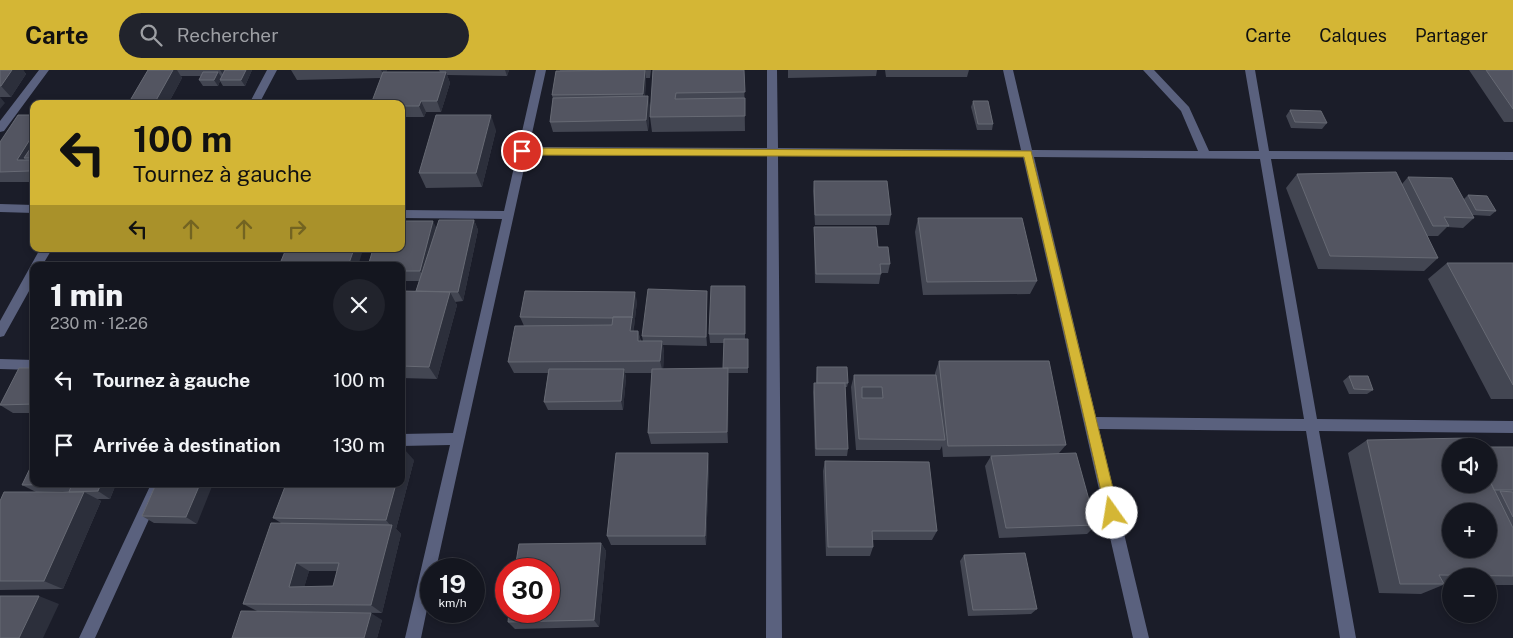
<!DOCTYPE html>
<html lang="fr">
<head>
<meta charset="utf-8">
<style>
	body { margin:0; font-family:"Public Sans",sans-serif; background:#21232c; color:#f1f3f6; height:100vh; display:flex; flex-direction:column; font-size:19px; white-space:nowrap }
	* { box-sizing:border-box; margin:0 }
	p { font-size:16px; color:#9d9fa4 }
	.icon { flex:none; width:28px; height:28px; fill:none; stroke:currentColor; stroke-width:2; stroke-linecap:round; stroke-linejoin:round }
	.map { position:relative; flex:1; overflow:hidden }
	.sheet { position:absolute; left:30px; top:192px; width:375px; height:225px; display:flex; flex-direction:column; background:#14161f; border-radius:10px; box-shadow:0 2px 8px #0003,0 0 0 1px #33353d }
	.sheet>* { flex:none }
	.guide { position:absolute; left:30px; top:30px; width:375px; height:152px; border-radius:10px; box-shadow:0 2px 8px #0003,0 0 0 1px #33353d; background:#d4b635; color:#111; overflow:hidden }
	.buttons { position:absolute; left:1442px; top:368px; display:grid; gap:10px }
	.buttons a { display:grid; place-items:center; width:55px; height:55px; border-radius:50%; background:#14161f; box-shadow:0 2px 8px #0003,0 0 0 1px #33353d; font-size:25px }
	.speed { position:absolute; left:420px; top:488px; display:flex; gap:10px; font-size:25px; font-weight:700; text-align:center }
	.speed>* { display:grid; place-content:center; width:65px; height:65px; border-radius:50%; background:#14161f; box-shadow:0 2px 8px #0003,0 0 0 1px #33353d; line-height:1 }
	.speed small { font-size:12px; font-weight:400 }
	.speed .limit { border:8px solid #d22; background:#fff; color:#111 }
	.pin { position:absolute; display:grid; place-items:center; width:42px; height:42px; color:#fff; margin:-21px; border:2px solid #fff; border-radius:50%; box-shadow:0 1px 5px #0007 }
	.me { position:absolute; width:55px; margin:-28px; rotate:347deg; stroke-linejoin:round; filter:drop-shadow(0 0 4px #0008) }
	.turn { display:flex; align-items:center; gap:18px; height:105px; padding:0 20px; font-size:22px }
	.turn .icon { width:65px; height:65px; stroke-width:2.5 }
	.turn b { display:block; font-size:35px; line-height:42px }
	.lanes { display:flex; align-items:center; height:48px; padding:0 20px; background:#0003; justify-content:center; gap:25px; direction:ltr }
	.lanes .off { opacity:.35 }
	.round { display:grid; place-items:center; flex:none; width:52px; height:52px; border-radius:26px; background:#21232c }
	.head { display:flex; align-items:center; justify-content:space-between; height:85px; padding:0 20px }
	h1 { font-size:30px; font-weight:800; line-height:38px }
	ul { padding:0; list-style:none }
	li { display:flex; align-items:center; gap:15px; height:65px; padding:0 20px }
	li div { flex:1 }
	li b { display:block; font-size:19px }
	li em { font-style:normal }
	header { display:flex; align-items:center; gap:30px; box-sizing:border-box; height:70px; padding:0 25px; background:#d4b635; color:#111 }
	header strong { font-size:24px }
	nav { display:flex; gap:28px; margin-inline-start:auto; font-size:18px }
	.search { width:350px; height:45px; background:#21232c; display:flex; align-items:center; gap:12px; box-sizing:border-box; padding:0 18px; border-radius:28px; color:#9d9fa4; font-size:19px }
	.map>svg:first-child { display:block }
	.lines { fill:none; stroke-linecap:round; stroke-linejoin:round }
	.minor { fill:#5a617e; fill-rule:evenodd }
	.wall { fill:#434652; fill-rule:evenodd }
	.shaded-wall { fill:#2c2f3b }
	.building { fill:#535561; stroke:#676a74; fill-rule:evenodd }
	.route { fill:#d4b635; stroke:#8a7622 }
</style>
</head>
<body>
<header>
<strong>Carte</strong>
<div class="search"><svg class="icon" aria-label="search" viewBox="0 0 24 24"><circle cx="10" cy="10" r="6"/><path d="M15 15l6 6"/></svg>Rechercher</div>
<nav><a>Carte</a><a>Calques</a><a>Partager</a></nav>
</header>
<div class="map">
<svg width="1513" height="568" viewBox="0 0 1513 568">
	<rect width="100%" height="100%" fill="#1b1d29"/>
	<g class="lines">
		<path class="minor" d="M39,0H49L4,61L0,62V51Z
			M267,0H277L259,34H249Z
			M536,0H546L529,77L767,78V0H777L778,78L1021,80L1003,0H1013L1032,80L1198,81L1181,41L1143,0H1154L1189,37L1209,81H1259L1245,0H1255L1269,81L1513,82V90L1271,89L1317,349L1513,351V363L1319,361L1356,568H1340L1306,361L1099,359L1149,568H1133L1023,87L778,86L782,568H766L767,86L527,85L436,499H431V520L421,568H405L450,375L401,376V364L453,363L502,149L401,148V140L504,141ZM1034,87L1260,89L1304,349L1096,347Z
			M0,134L34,135V143L0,142Z
			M40,179H52L42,196H34V212L4,266L0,267V251Z
			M0,289L34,290V300L0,299Z
			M151,414H165L95,568H79Z"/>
	</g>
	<path class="wall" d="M0,0H23L26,4L11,27H0Z
		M148,0H252L245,16H223L220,11L218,16H203L199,10L201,6H181L182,8L168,34H128Z
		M291,0H387L386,2H440L439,0H509L507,6L447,5L450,13L441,42H426L424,47H401V34L380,8L297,10Z
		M560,0H651L650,8H646L645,26L650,36L648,61L553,62L550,52L553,30L552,25Z
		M653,0H744L745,61L652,62L650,47Z
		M788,0H877L876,6L788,8Z
		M885,0H969L967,7H886Z
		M1469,0H1513V52H1504Z
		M973,31L993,54L992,60H977L971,37Z
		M1290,40L1327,53L1322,59L1291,58L1286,46Z
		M34,45V112H0V72Z
		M496,60L482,117L426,118L419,103Z
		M1297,104L1402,114L1408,107L1464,129L1468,125L1496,141L1490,146L1473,145L1474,148L1463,158L1447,157L1438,166H1427L1438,188L1424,201L1318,199L1286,118Z
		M814,111L891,145L889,155H815L813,121Z
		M918,148L1037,211L1030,224L923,225L915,162Z
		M474,150L478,160L463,231L455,232L457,235L437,309L401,308V221H416L419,211H401V196L436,158Z
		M814,157L878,177L890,194L888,203H881L879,214L815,213L814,166Z
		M1447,193H1513V329H1491L1428,209Z
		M745,216V269H748V303H728V373L651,374L648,363L652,303H625L626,308L623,340H548L544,332L548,303H514L508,292L524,256L520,247L637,231L634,257V261H638L641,271H643L642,266L707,221V276L663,275L664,283L663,299L723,298L724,273H710L709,264Z
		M939,291L1066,375L1059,383L1096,455L1087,464L999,468L985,396L991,386L943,387L942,376L940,380H856L851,317L854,305H935V303Z
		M817,297L848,313L847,317H845L848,379L847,386H815L813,322L814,313H816Z
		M34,298V343H13L0,335Z
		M1349,306L1373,320L1367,324H1349L1343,311Z
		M1367,370L1451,414L1513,377V515H1489V506H1451V515H1443L1421,524L1379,523L1348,383Z
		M414,390L396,459L401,464L382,543L306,542L382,550L377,568H232L257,541L243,534L281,453L273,448L401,414ZM309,501H337L333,516L304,517Z
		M825,391L937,461L932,470H873V477L870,486H826L823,401Z
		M709,394L706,475H611L607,466Z
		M34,414H116L110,429H97L101,431L63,519L0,520V431L69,421L36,422L22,415Z
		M156,414L197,454L154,453L142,446Z
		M601,473L606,481L599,557L515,559L508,552Z
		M964,485L1037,539L1031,544L968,546L960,491Z"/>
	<path class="shaded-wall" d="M12,0H23L26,4L11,27L1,16Z
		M173,0H177L182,8L168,34H154Z
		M220,0H226L224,6Z
		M246,0H252L245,16L241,10Z
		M381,0H387L385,8Z
		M505,0H509L507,6Z
		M645,0L646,10L644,35L643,24Z
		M218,2L222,8L220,10V11L218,16L214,10Z
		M446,2L450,13L441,42L437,31Z
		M648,26L650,36L648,61L646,50Z
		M0,27L5,33L0,39Z
		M421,31L426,42L424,47L419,36Z
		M491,45L496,60L482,117L476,103Z
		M34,63V88H24L31,95L17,90Z
		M34,94V105L29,101Z
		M474,150L478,160L463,231L458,222Z
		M433,151L438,161L425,210L420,201Z
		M354,179H359L362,183L358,196H348Z
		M707,221V276L706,267Z
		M450,222L457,235L437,309L429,297Z
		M635,222L637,231L634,257L632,248Z
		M632,247L634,259L633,273L630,261Z
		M638,261L641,273L638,271Z
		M662,271L664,283L663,303L660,291Z
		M728,298L729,310L728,373L727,362Z
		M624,299L626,308L623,340L621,331Z
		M405,380L414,390L396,459L401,464L382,543L371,535L391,456L386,450L396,414H401V393Z
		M708,383L709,394L706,475L705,466Z
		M101,414H116L110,429L98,421Z
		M200,414H213L197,454L186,447Z
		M84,422L101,431L63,519L44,511Z
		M601,473L606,481L599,557L594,550Z
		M296,493L309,501L302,525L289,517Z
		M39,526L59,534L43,568H19Z
		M371,543L382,550L377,568H364Z"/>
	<path class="building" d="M0,0H12L1,16H0Z
		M148,0H173L154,34H128Z
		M225,0H246L241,10H220Z
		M645,0L643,24L552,25L556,1Z
		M653,0H744L745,22L676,23L675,29L745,28V46L650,47Z
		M1486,0H1513V39Z
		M203,2H218L214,10H199Z
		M383,2H446L437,31H421L419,36H401V34H371Z
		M648,26L646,50L550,52L553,28Z
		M973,31H988L993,54H978Z
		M1290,40L1321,41L1327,53L1295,52Z
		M18,45H34V63L17,90H34V94L29,101L0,102V72Z
		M436,45H491L476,103H419Z
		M34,73V88H24Z
		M1396,102L1438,188L1330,186L1297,104Z
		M1408,107L1452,108L1474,148L1444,147L1449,156H1433Z
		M814,111H887L891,145H815Z
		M1468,125L1487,126L1496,141L1476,140Z
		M918,148H1022L1037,211L927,212Z
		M439,150H474L458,222L416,221Z
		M401,151H433L420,201H401V196H368L373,179H401Z
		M814,157H876L878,177H888L890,194H880L881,204H816Z
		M286,179H354L348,196H279Z
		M1447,193H1513V315Z
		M711,216H745V264H709Z
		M648,219L707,221L706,267L642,266Z
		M401,221L450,222L429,297L401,296Z
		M525,221L635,222L632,248V247H613V248L520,247Z
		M613,247H632L630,261H638V271H662L660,291L508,292L515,256L612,255Z
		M724,269H748V298H723Z
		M939,291H1049L1066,375L948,376Z
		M817,297H847L848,313H817Z
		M19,298H34V334L0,335Z
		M728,298L727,362L648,363L652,299Z
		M549,299H624L621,331L544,332Z
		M854,305H936L945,370L859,369ZM862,317H882L883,328H862Z
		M1349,306H1368L1373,320L1354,319Z
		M814,313H845L848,379H816Z
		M1468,368L1472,376H1451V414H1489V409L1513,458V506L1439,505L1444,514H1400L1367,370ZM1451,441H1489V479H1451Z
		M1489,377H1513V420H1494L1489,409Z
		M401,380H405L401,393Z
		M616,383H708L705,466H607Z
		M1076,383L1096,455L1006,458L991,386Z
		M34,390V414H61L22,415Z
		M825,391L929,392L937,461H872L873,477H828Z
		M72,414H101L98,421L69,422Z
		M156,414H200L186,447L142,446Z
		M286,414H396L386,450L273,448Z
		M1500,421L1513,422V447Z
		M4,422H84L44,511H0V431Z
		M271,453L392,455L371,535L243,534ZM296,493H339L333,516L289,517Z
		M601,473L594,550L508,552L509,541H549V499H515L519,474Z
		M1025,483L1037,539L973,540L964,485Z
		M0,526H39L19,568H0Z
		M241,541L371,543L364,568H232Z"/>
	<path class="route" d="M522,78L1031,81L1119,443L1117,447L1112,449L1108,447L1106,443L1024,87L522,85L518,81Z"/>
</svg>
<div class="buttons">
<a><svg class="icon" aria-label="sound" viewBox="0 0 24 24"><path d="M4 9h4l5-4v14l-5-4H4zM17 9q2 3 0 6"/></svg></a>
<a>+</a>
<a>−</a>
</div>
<div class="speed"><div>19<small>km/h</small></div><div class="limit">30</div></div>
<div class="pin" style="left:522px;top:81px;background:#d93025"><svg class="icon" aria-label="arrive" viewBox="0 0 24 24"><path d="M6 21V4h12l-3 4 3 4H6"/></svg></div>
<svg class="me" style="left:1112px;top:443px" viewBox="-20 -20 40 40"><circle r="19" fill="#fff"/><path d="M0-13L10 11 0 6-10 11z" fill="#d4b635"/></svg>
<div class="guide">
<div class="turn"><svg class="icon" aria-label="left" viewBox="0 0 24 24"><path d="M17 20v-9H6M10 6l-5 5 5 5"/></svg><div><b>100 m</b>Tournez à gauche</div></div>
<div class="lanes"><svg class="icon" aria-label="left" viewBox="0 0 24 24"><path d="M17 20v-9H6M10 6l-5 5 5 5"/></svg><svg class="icon off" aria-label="ahead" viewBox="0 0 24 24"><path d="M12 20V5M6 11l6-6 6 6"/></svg><svg class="icon off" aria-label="ahead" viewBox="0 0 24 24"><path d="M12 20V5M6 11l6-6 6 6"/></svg><svg class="icon off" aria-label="right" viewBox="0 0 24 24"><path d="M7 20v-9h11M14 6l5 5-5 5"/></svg></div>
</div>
<section class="sheet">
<div class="head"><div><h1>1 min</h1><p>230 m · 12:26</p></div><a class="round"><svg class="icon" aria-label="close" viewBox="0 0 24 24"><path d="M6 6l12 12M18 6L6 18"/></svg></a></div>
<ul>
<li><svg class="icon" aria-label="left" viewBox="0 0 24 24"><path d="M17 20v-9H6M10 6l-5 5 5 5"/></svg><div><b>Tournez à gauche</b></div><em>100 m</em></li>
<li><svg class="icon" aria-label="arrive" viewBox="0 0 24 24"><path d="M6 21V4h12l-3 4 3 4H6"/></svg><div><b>Arrivée à destination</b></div><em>130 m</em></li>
</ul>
</section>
</div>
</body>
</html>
